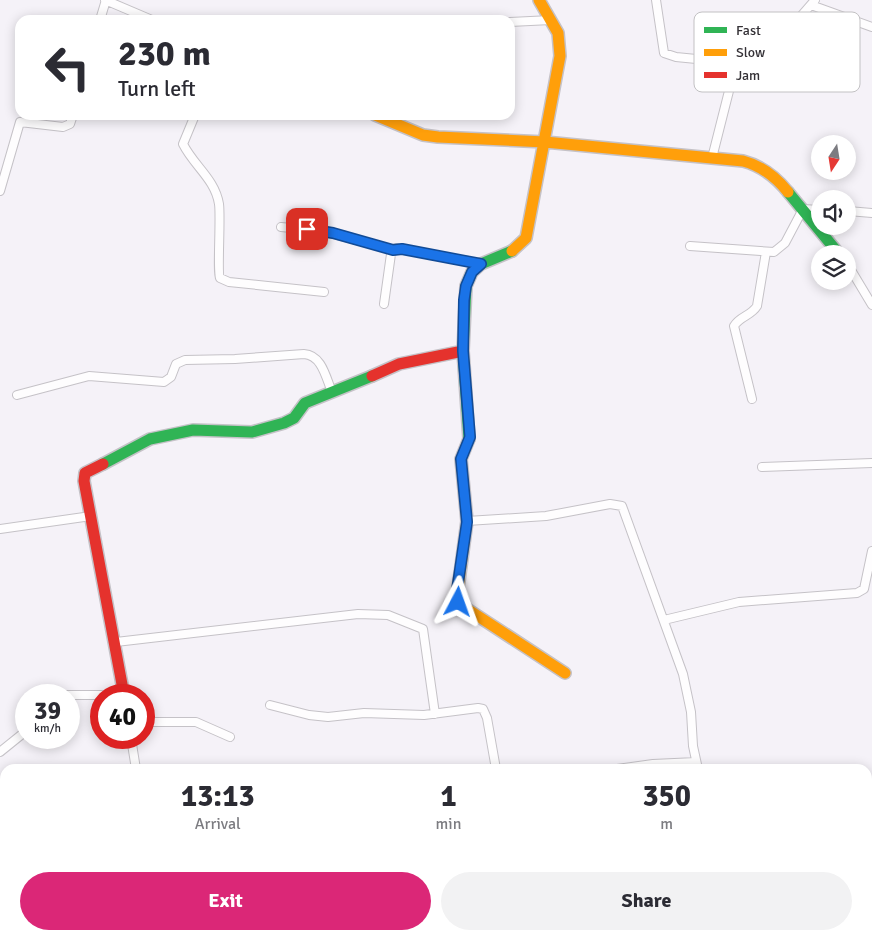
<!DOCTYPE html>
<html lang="en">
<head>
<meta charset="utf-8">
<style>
	body { margin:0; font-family:Signika,sans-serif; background:#f2f2f3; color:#2b2b33; height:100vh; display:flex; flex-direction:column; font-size:19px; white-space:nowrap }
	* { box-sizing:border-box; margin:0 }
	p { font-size:16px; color:#7c7c81 }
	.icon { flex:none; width:28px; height:28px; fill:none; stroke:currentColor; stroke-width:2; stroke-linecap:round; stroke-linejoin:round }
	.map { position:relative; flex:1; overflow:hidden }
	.side { position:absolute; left:0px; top:764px; width:872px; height:176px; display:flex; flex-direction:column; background:#fff; border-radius:15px 15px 0 0; box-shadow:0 2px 12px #0003 }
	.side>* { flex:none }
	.guide { position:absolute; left:15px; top:15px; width:500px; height:105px; border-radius:15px; box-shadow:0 2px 12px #0003; background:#fff; color:#2b2b33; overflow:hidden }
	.needle { width:32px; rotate:192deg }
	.controls { position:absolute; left:811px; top:135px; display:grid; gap:10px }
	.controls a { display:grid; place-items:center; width:45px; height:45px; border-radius:50%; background:#fff; box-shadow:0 2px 12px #0003; font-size:25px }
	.speed { position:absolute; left:15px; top:684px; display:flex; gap:10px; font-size:25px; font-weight:700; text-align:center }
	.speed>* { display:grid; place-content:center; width:65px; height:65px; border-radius:50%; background:#fff; box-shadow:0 2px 12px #0003; line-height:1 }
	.speed small { font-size:12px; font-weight:400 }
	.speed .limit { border:8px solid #d22; background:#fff; color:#111 }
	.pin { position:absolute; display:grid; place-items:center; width:42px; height:42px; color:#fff; margin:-21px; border-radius:10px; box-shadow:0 2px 8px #0006 }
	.me { position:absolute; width:55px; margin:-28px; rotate:4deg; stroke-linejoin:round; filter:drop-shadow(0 0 4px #0008) }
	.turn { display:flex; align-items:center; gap:18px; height:105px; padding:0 20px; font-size:22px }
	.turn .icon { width:65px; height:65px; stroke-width:2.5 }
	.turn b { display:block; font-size:35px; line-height:42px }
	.eta { display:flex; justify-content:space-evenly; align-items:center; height:85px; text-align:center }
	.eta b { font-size:30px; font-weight:800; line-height:35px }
	.action { display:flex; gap:10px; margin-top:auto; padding:10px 20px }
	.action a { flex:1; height:58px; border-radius:30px; background:#db2777; color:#fff; font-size:20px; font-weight:800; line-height:58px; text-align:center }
	.action a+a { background:#f2f2f3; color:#2b2b33 }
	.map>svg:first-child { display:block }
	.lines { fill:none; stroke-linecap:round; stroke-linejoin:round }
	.street-casing { stroke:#c5c2c7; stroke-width:10 }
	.fast-casing { stroke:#c5c2c7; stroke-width:14 }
	.slow-casing { stroke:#c5c2c7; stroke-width:14 }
	.jam-casing { stroke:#c5c2c7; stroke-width:14 }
	.street { stroke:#fefdfe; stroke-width:8 }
	.fast { stroke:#30b455; stroke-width:11 }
	.slow { stroke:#ff9f0a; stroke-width:11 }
	.jam { stroke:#e5322d; stroke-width:11 }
	.route-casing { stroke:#114b97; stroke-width:12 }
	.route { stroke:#1a73e8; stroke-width:9 }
	.key { fill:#fff; stroke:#c2c1c3; stroke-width:1 }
	.key-label { font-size:14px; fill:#343136 }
</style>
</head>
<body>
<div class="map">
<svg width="872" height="939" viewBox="0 0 872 939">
	<rect width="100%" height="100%" fill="#f5f2f8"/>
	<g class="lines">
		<g class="street-casing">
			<path id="street" d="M105,0L152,20
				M656,0L664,53L676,57L757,65
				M811,5L872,27
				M100,20L106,0
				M510,22L551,20
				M195,115L183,144C194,166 215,179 219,204C221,218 217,273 220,278L229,282L324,292
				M712,158L730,87L768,54L815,0
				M0,191L20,122L63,127L70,124L73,115
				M848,211L872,213
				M281,227L322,231L393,250
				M690,246L774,252L785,243L803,209L820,210
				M848,265L872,305
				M384,304L391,254L396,248L481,264
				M17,395L89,376L164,382L171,377L176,364L185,360L235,359L304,354C322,355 326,378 332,392
				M752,399L734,326C740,316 751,316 757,306L766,252
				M762,467L872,463
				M467,521L546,516L610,504L622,506L683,674L691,712L693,746L698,769
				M0,529L91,516
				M664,620L739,602L857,593L864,589L872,551
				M116,642L358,614L388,615L423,629L435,714
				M33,695H101
				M270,705L309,715L328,717L364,713L424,715L478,708L483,709L487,718L496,769
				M144,722H196L230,737
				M131,738L136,769
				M0,752L26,731
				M617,769L653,764L696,762
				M868,836L872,837
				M868,926L872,927
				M154,935L155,939
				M676,939L677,935"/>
		</g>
		<g class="fast-casing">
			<path id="fast" d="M788,192L839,254
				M469,439L463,351L466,286L472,272L481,264L512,251
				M103,464L150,439L193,430L252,432L284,423L294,418L305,403L372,376"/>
		</g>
		<g class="slow-casing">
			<path id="slow" d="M375,115L423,135L438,137L545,142L743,161C762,166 776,177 788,192
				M512,251L526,238L560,56L558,33L539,0
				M469,439L461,459L467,521L457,596L461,605L565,673"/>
		</g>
		<g class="jam-casing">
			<path id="jam" d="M372,376L399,364L463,351
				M103,464L85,473L84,481L124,695"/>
		</g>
		<use href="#street" class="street"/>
		<use href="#fast" class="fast"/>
		<use href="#slow" class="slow"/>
		<use href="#jam" class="jam"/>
	</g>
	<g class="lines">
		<g class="route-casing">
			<path id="route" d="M307,229L333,233L393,250L402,249L481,264L472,272L466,286L464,300L463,351L470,437L461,459L467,522L457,590L458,602"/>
		</g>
		<use href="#route" class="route"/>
	</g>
	<rect x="694" y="12" width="166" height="80" rx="8" class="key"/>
	<rect x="704" y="27" width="23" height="6" fill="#30b455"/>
	<rect x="704" y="49" width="23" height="7" fill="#ff9f0a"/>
	<rect x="704" y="72" width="23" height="6" fill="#e5322d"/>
	<g class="key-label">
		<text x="736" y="35">Fast</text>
		<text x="736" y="57">Slow</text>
		<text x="736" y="80">Jam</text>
	</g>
</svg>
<div class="controls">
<a><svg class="needle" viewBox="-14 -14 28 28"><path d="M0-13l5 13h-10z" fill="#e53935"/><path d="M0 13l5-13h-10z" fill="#7c7c81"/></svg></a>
<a><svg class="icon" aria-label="sound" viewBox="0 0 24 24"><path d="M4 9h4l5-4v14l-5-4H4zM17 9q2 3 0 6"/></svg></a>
<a><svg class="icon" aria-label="layers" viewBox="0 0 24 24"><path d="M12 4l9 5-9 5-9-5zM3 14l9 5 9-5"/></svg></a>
</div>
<div class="speed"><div>39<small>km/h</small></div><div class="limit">40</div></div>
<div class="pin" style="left:307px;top:229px;background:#d93025"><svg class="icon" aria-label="arrive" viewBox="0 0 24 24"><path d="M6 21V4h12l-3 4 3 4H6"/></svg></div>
<svg class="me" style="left:458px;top:602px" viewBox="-20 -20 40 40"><path d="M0-17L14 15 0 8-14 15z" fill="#1a73e8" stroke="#fff" stroke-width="4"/></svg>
<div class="guide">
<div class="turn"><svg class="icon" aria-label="left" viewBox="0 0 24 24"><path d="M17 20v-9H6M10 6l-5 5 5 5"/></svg><div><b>230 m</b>Turn left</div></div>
</div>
<section class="side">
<div class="eta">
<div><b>13:13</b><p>Arrival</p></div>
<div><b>1</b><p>min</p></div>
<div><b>350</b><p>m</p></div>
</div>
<div class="action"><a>Exit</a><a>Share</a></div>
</section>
</div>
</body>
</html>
